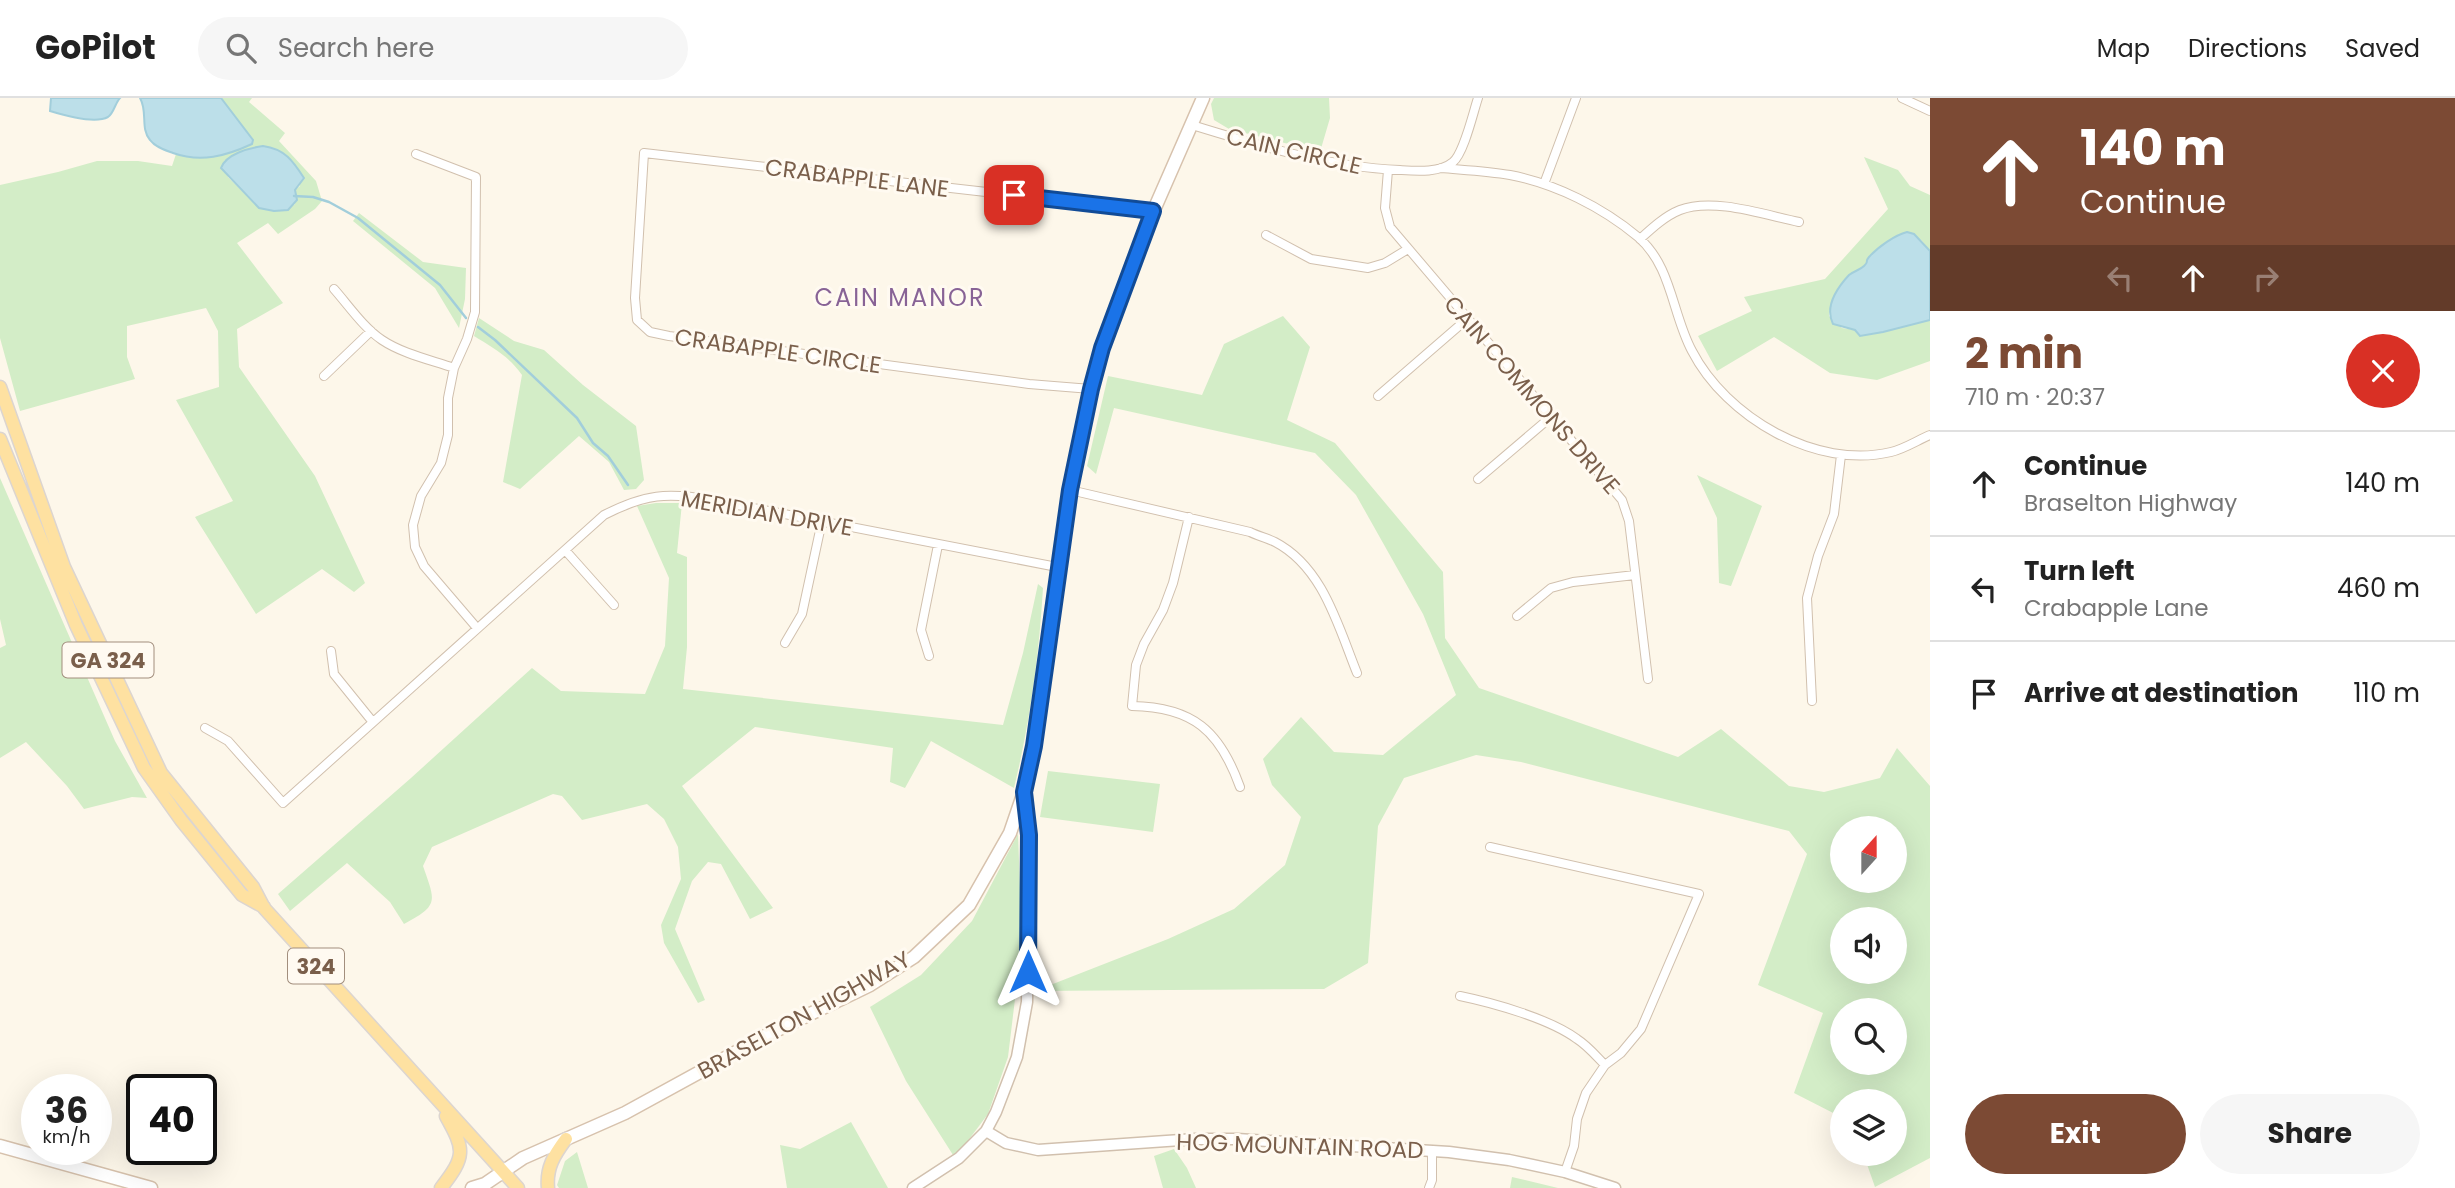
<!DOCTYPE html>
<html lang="en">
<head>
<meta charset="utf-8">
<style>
	body { margin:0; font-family:Poppins,sans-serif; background:#f6f6f6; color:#222; height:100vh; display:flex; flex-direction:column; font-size:26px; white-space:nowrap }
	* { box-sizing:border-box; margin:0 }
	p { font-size:23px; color:#767676 }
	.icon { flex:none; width:38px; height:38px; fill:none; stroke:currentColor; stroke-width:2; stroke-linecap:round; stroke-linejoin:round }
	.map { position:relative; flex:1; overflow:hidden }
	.details { display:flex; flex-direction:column; background:#fff; width:525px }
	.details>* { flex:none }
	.hud { background:#7c4a34; color:#fff; overflow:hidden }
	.needle { width:46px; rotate:21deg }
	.controls { position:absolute; left:1830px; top:718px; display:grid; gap:14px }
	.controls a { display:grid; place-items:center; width:77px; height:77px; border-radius:50%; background:#fff; box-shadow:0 7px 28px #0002; font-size:35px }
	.speed { position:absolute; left:21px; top:976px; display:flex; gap:14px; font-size:35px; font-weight:700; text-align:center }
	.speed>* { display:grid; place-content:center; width:91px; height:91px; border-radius:50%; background:#fff; box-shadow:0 7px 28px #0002; line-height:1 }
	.speed small { font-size:18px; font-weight:400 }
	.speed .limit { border:4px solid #111; border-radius:10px; background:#fff; color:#111 }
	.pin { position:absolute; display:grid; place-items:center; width:60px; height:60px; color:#fff; margin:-30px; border-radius:14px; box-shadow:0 4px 10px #0006 }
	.me { position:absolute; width:77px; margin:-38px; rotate:0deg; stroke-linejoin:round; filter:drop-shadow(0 0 5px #0008) }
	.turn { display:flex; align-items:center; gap:24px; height:147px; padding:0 35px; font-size:32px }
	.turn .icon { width:91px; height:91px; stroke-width:2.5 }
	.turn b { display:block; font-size:49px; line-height:60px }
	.lanes { display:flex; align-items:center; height:66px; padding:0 35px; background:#0003; justify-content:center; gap:35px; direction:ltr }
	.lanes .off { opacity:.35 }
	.round { display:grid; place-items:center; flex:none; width:74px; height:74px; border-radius:37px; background:#f6f6f6 }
	.overview { display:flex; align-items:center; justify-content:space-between; height:119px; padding:0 35px }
	h1 { font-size:42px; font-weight:700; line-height:52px; color:#7c4a34 }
	.button { display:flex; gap:14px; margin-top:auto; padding:14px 35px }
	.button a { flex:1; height:80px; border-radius:42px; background:#7c4a34; color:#fff; font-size:28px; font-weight:700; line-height:80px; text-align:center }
	.button a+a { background:#f6f6f6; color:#222 }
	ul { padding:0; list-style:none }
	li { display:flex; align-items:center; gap:21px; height:105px; padding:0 35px; border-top:2px solid #e0e0e0 }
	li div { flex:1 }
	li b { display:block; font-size:26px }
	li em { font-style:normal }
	header { display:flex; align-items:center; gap:42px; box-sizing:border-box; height:98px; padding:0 35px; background:#fff; border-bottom:2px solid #e0e0e0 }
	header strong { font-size:33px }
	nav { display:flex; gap:38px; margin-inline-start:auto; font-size:24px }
	.search { width:490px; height:63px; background:#f6f6f6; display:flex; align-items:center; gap:18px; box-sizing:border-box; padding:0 24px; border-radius:38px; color:#767676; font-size:26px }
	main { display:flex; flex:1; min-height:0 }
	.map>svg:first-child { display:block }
	.green { fill:#d3edc7; fill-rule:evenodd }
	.water { fill:#bcdfe9; stroke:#a2cedb; stroke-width:2 }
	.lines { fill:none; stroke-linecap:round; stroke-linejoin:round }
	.stream { stroke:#a2cedb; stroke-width:2.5 }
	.minor-casing { stroke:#d1c0ae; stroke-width:10 }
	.tertiary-casing { stroke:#d1c0ae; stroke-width:13 }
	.secondary-casing { stroke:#d7c2ad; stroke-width:15 }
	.primary-casing { stroke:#dcd5d0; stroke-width:15 }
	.minor { stroke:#fff; stroke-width:8 }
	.tertiary { stroke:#fff; stroke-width:10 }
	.secondary { stroke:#fff; stroke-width:12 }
	.primary { stroke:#fee1a1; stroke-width:12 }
	.route-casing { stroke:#114b97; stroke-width:18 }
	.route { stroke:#1a73e8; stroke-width:12 }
	.labels { text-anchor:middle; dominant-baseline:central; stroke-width:6; stroke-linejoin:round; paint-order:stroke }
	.shield { fill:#fffaf1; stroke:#a28e7d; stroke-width:2 }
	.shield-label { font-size:21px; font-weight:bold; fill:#7a5f4b }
	.street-label { font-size:23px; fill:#7a5f4b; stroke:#fffaf1 }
	.neighbourhood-label { font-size:24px; letter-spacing:2px; fill:#886396; stroke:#fffaf1 }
</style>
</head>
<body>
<header>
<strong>GoPilot</strong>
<div class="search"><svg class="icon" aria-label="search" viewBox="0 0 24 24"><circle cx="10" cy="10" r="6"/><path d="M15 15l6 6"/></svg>Search here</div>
<nav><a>Map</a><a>Directions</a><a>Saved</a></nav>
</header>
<main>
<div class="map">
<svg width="1930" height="1090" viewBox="0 0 1930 1090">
	<rect width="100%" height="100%" fill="#fdf7ea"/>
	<path class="green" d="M221,0H252L249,4L285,35L279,43L316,83L322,103L315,111L278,136L268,125L237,145L283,205L237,231L239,269L315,378L365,485L354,494L322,471L256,516L195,419L233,403L176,302L219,289L218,233L206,210L127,228V259L135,281L20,313L0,240V87L58,74L97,63H138L172,68L176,56C202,65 228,57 252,46L253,42ZM263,48L300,88L295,92L297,102L294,107L259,110L228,79L224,63L251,50Z
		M1214,0H1329L1330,20L1320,54L1229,31L1214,22L1211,6Z
		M1864,59L1898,72L1910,88L1930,97V153L1921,142L1903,135C1887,143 1875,153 1865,167C1862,171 1856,172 1851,176C1838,186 1831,201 1829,218L1842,230L1855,232L1860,238L1883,234L1930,222V263L1877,282L1830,275L1774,239L1717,273L1698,238L1752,213L1744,199L1825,181L1888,111Z
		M359,115L423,164L466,170L465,201L459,230L435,190L353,123Z
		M1283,218L1310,249L1287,322L1335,345L1443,474L1445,540L1479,590L1678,659L1721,631L1789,688L1824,694L1880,680L1897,650L1930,688V1060L1875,1089L1863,1055H1895V1003H1843V1020L1794,995L1823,915L1758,887L1807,756L1789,733L1521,664L1476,657L1404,680L1378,728L1368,865L1324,891L1035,893L1168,841L1234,811L1285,767L1301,719L1272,687L1263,661L1301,619L1334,654L1383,657L1456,597L1423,516L1356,397L1315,355L1114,310L1096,376L1087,368L1108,278L1202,297L1224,246ZM1843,730H1895V782H1843ZM1843,821H1895V873H1843ZM1843,912H1895V964H1843Z
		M479,220L514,243L544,252L583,287L636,328L644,382L636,391L624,392L609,364L579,338L520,391L503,384L522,277C510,259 492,249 474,238Z
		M1697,377L1762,408L1731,488L1719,485L1717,420Z
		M0,380L115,643L147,700L132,699L84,711L67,688L26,644L0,660V550L6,547L0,521Z
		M656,405H682L677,455L687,459V549L683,591L1003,627L1023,555L1038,486L1043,490C1039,558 1030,624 1014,690L931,643L905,690L890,684L893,650L755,629L682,688L773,810L750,821L721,766L708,764L692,783L675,831L705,902L698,905L664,845L661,827L681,781L678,749L664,721L647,706L582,722L562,698L553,696L432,749L423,768C435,803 440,807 404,826L390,804L347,765L290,813L278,796L411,680L532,570L561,593L645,596L665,548L669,480L637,408Z
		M1048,673L1160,686L1153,734L1040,719Z
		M1018,736L1022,843L1008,959L988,1016L964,1048L953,1057L906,983L870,909L921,877L972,823Z
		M851,1024L888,1090H787L780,1047L800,1051Z
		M1174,1051L1187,1070L1196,1090H1163L1154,1058Z
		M577,1054L588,1090H559L557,1087L565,1063Z
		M1512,1079L1558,1090H1510Z"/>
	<path class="water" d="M51,0H120C115,5 114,15 108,19C95,26 63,17 50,13Z
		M140,0H221L253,42L252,46C226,58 201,65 173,55C165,52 155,49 150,42C140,30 148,14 140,0Z
		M263,48C285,51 293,63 304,80L295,92L297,102L288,112L274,113L259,110L221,70C226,56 249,50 263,48Z
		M1907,134L1914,136L1930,153V222L1883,234L1860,238L1855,232L1833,226C1824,208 1837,190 1849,177C1854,173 1860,172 1864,168C1870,162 1864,165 1869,159C1878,149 1895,137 1907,134Z"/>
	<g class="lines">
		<path class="stream" d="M294,98L313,99L329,104L358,120L440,187L466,220
			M478,229L495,242L577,320L593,345L608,358L628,387"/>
		<g class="minor-casing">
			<path id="minor" d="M1902,0L1930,13
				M1192,27C1260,48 1328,69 1400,72C1416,73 1440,75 1453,64C1464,55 1473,15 1478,0
				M416,56L476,79L475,214L467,241L454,270L448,300V337L441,365L421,398L413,427L415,449L424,468L477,530
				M1441,70C1464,72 1488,73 1510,77C1556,86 1602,109 1638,139C1672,168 1672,216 1692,253C1726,319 1816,372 1891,354C1904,351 1918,342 1930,337
				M1388,72L1385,110L1390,129L1622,402L1629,423L1648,581
				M1544,86L1576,0
				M1266,137L1311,161L1368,170L1385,165L1408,151
				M1640,141C1652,130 1665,118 1680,112C1713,99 1765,117 1799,124
				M334,191C349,208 363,229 382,242C403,256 431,262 454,270
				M324,278L371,233
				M1091,291L1029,286L669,238L650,234L637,222L635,200L644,55L1153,113
				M1378,298L1467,221
				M1478,381L1552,318
				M1070,392L1250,434C1258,438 1267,440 1275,444C1323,469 1338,528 1357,575
				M1189,419L1173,485L1163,512L1144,546L1136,567L1132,608C1193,609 1220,633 1240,689
				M565,452L614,507
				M1517,518L1551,490L1573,484L1635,477
				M785,545L802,516L822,423
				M331,553L334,576L372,623
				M929,558L921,532L938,447
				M1812,603L1807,500L1818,458L1834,416L1841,357
				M205,630L228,643L283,705L604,417C645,396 667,394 712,402L1057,469
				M1490,749L1699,796L1641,931L1621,955L1605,967L1586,995L1577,1021L1574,1048L1565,1074
				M1460,898C1494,905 1550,921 1577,941C1588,948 1596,958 1605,967
				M1429,1090L1432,1082V1052"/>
		</g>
		<g class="tertiary-casing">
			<path id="tertiary" d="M986,1033L1006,1045L1038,1052L1195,1041H1237L1449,1054L1509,1062L1565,1074L1615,1090
				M913,1090L959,1060L986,1033L996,1014L1017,959L1027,904L1029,737L1024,696"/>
		</g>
		<g class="secondary-casing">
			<path id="secondary" d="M0,1048L151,1090
				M472,1090L485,1086L523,1060L625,1015L771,935L870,887L914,859L969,807L1010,735L1024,694L1034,648L1070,392L1091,291L1103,250L1150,121L1203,0"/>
		</g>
		<g class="primary-casing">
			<path id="primary" d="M0,289L64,469L161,675L253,789L264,810L518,1090
				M0,341L76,527L144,670L181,722L242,797L264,809
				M441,1090C466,1058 465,1052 446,1018
				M548,1090C546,1070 554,1057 566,1041"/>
		</g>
		<use href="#minor" class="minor"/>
		<use href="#tertiary" class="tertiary"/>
		<use href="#secondary" class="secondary"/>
		<use href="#primary" class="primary"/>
	</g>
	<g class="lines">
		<g class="route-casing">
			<path id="route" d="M1014,97L1153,113L1102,250L1091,291L1070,392L1034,648L1024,694L1029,737L1028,874"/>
		</g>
		<use href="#route" class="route"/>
	</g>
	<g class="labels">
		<g class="shield">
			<rect x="62.5" y="544.5" width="91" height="35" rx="5"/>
			<rect x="288" y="850.5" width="56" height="35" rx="5"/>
		</g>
		<g class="shield-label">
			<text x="108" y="562">GA 324</text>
			<text x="316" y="868">324</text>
		</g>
		<g class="street-label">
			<text transform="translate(1294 53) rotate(13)">CAIN CIRCLE</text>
			<text transform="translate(857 80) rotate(7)">CRABAPPLE LANE</text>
			<text transform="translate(778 253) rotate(8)">CRABAPPLE CIRCLE</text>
			<text transform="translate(1532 297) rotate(49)">CAIN COMMONS DRIVE</text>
			<text transform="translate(767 415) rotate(10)">MERIDIAN DRIVE</text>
			<text transform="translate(804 917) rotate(-29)">BRASELTON HIGHWAY</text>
			<text transform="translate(1300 1048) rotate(2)">HOG MOUNTAIN ROAD</text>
		</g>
		<g class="neighbourhood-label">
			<text x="900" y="199">CAIN MANOR</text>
		</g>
	</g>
</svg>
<div class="controls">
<a><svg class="needle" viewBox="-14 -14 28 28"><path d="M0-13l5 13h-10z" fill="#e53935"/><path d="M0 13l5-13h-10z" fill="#767676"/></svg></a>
<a><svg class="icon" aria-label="sound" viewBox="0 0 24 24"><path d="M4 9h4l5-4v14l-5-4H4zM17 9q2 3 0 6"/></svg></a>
<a><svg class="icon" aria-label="search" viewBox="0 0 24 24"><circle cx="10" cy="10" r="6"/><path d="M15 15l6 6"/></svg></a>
<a><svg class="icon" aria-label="layers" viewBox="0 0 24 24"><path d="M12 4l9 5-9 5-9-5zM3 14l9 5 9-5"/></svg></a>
</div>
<div class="speed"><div>36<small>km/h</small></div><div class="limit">40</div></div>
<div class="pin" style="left:1014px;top:97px;background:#d93025"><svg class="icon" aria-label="arrive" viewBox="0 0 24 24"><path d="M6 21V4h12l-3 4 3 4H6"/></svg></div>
<svg class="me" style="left:1028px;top:874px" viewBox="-20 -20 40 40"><path d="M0-17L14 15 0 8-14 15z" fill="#1a73e8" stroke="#fff" stroke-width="4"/></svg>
</div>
<section class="details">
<div class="hud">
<div class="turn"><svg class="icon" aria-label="ahead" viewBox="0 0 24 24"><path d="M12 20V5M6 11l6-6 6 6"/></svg><div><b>140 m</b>Continue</div></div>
<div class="lanes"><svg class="icon off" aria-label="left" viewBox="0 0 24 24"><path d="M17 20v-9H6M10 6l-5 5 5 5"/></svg><svg class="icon" aria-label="ahead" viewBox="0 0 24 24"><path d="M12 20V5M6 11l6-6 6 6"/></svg><svg class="icon off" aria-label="right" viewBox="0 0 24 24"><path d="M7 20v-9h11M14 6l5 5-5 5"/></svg></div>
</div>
<div class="overview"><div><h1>2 min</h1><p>710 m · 20:37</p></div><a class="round" style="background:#d93025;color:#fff"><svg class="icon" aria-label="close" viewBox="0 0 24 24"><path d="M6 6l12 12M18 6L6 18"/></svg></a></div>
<ul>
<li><svg class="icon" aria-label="ahead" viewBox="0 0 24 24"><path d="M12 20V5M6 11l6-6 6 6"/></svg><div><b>Continue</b><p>Braselton Highway</p></div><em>140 m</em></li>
<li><svg class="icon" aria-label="left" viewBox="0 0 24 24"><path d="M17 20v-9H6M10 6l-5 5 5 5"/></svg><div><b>Turn left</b><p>Crabapple Lane</p></div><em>460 m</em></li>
<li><svg class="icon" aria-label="arrive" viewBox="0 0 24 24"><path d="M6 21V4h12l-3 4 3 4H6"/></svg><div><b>Arrive at destination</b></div><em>110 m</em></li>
</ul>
<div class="button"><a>Exit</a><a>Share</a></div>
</section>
</main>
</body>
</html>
